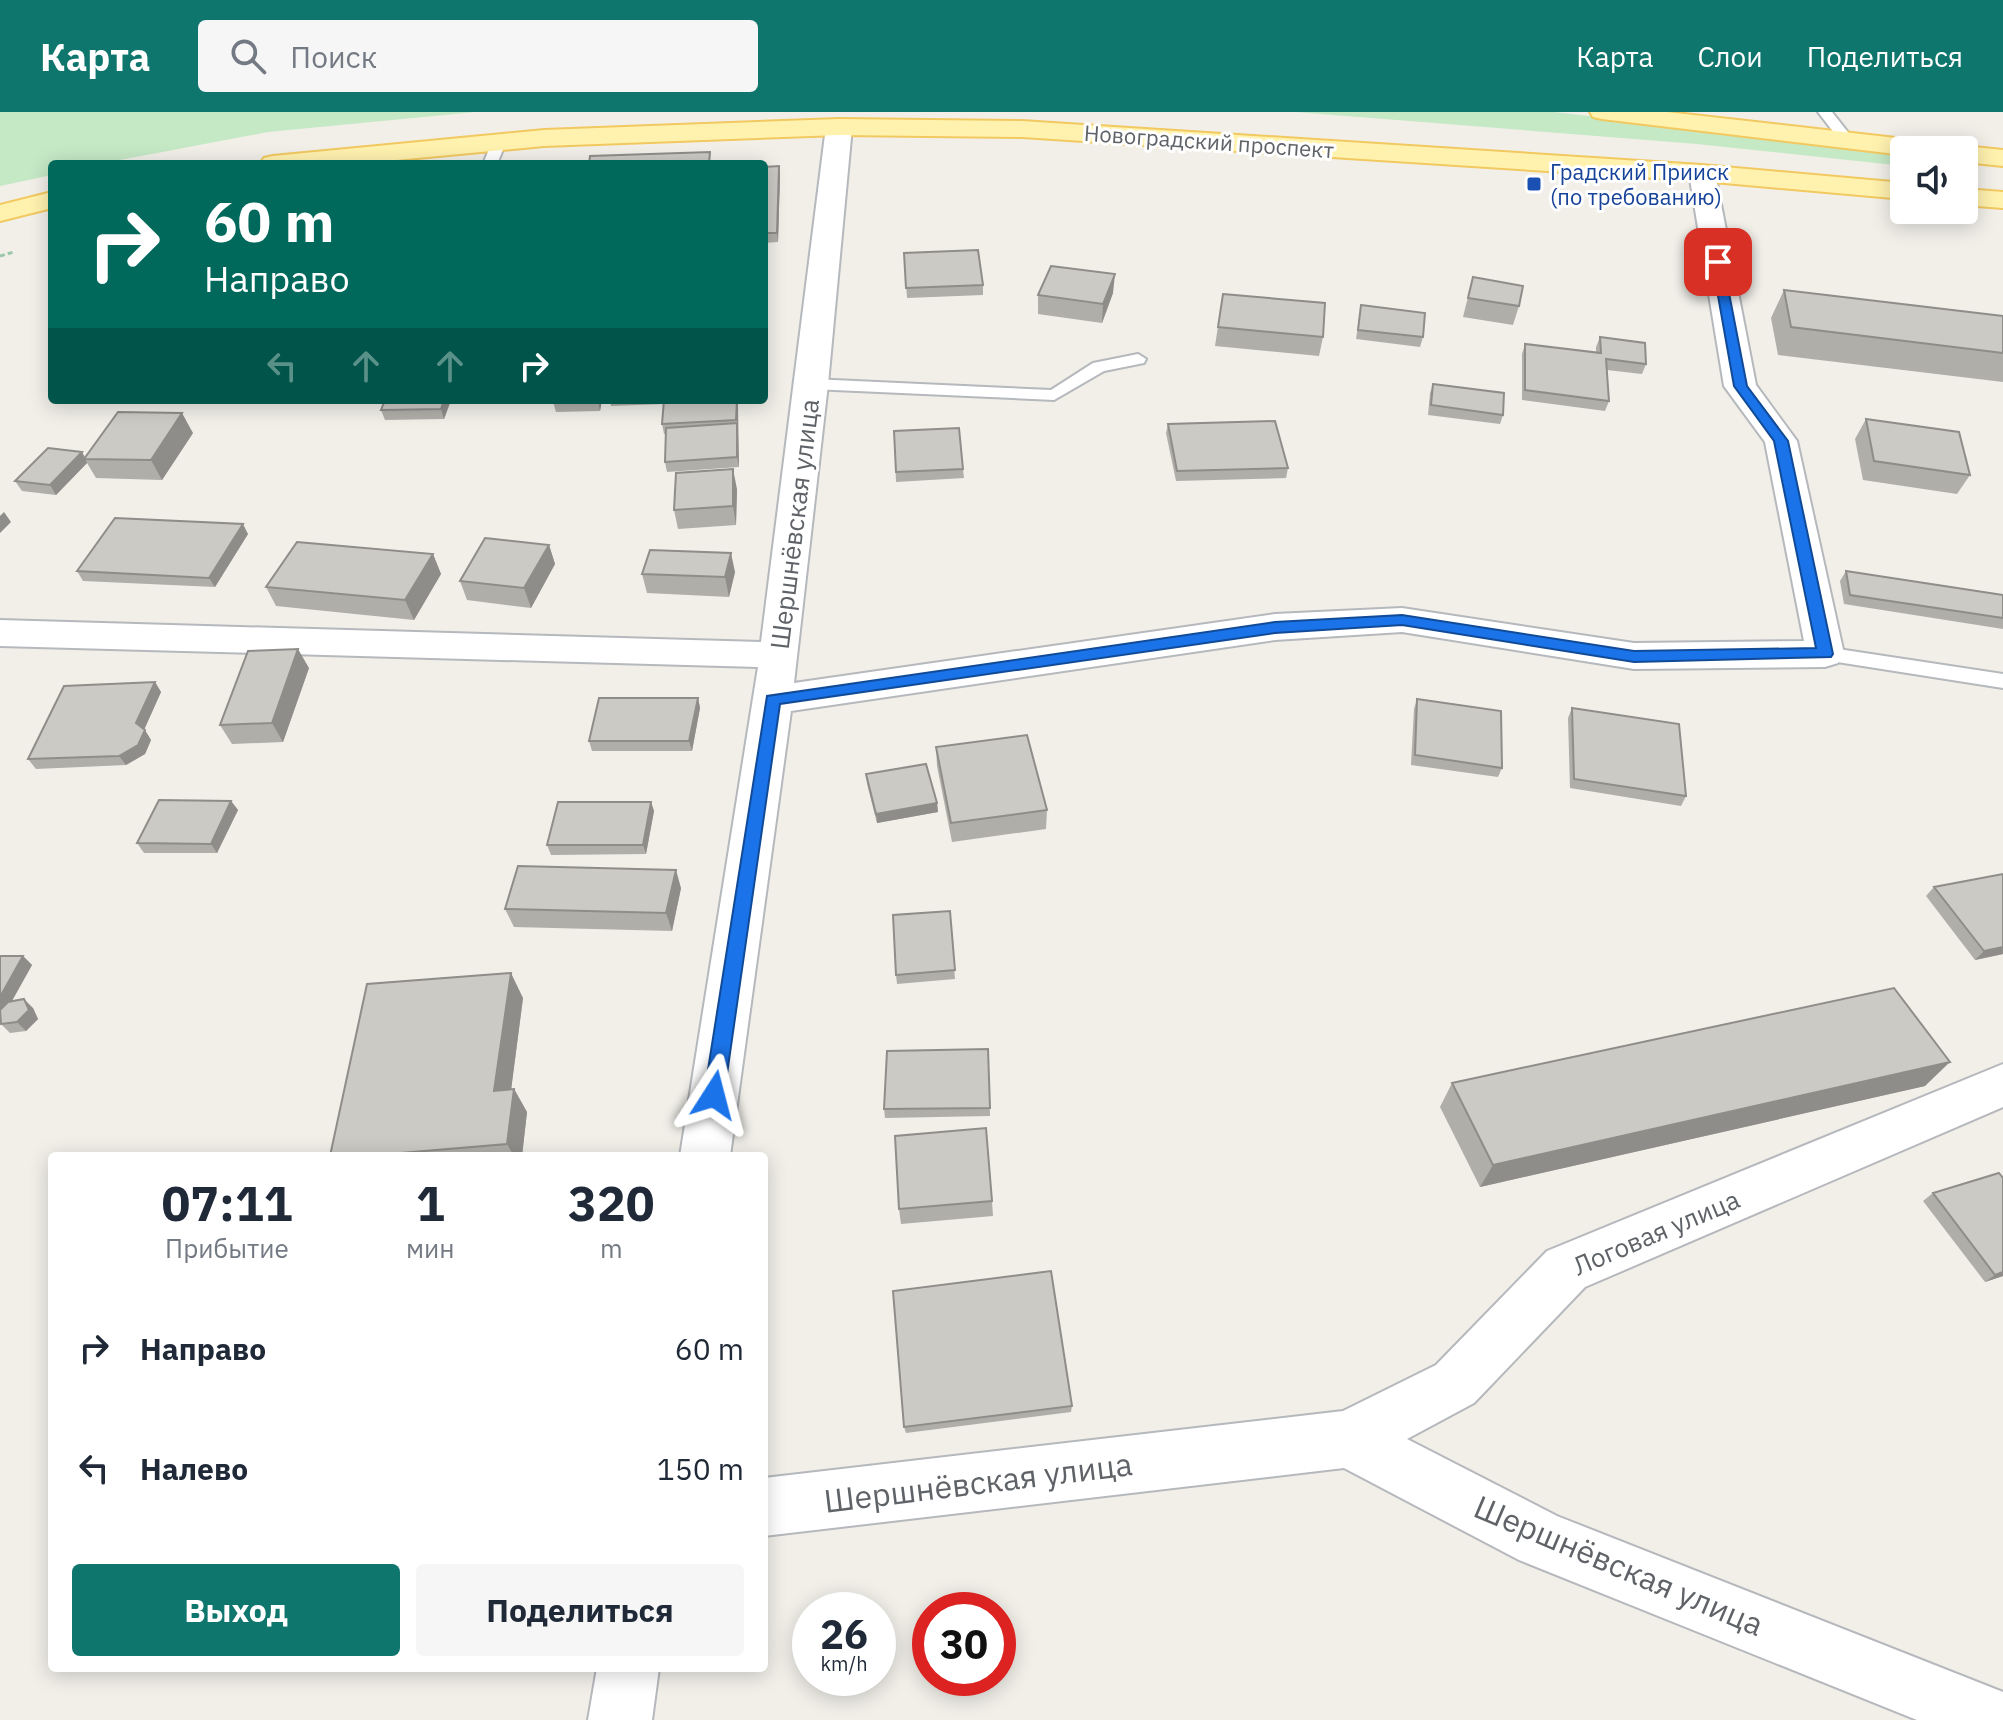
<!DOCTYPE html>
<html lang="ru">
<head>
<meta charset="utf-8">
<style>
	body { margin:0; font-family:"IBM Plex Sans",sans-serif; background:#f6f6f7; color:#1f2937; height:100vh; display:flex; flex-direction:column; font-size:30px; white-space:nowrap }
	* { box-sizing:border-box; margin:0 }
	p { font-size:26px; color:#747a83 }
	.icon { flex:none; width:44px; height:44px; fill:none; stroke:currentColor; stroke-width:2; stroke-linecap:round; stroke-linejoin:round }
	.map { position:relative; flex:1; overflow:hidden }
	.details { position:absolute; left:48px; top:1040px; width:720px; height:520px; display:flex; flex-direction:column; background:#fff; border-radius:8px; box-shadow:0 4px 20px #0003 }
	.details>* { flex:none }
	.guide { position:absolute; left:48px; top:48px; width:720px; height:244px; border-radius:8px; box-shadow:0 4px 20px #0003; background:#00695c; color:#fff; overflow:hidden }
	.buttons { position:absolute; left:1890px; top:24px; display:grid; gap:16px }
	.buttons a { display:grid; place-items:center; width:88px; height:88px; border-radius:8px; background:#fff; box-shadow:0 4px 20px #0003; font-size:40px }
	.speed { position:absolute; left:792px; top:1480px; display:flex; gap:16px; font-size:40px; font-weight:700; text-align:center }
	.speed>* { display:grid; place-content:center; width:104px; height:104px; border-radius:50%; background:#fff; box-shadow:0 4px 20px #0003; line-height:1 }
	.speed small { font-size:20px; font-weight:400 }
	.speed .limit { border:12px solid #d22; background:#fff; color:#111 }
	.pin { position:absolute; display:grid; place-items:center; width:68px; height:68px; color:#fff; margin:-34px; border-radius:16px; box-shadow:0 4px 12px #0006 }
	.me { position:absolute; width:88px; margin:-44px; rotate:9deg; stroke-linejoin:round; filter:drop-shadow(0 0 6px #0008) }
	.turn { display:flex; align-items:center; gap:28px; height:168px; padding:0 24px; font-size:36px }
	.turn .icon { width:104px; height:104px; stroke-width:2.5 }
	.turn b { display:block; font-size:56px; line-height:68px }
	.lanes { display:flex; align-items:center; height:76px; padding:0 24px; background:#0003; justify-content:center; gap:40px; direction:ltr }
	.lanes .off { opacity:.35 }
	.eta { display:flex; justify-content:space-evenly; align-items:center; height:136px; text-align:center }
	.eta b { font-size:48px; font-weight:800; line-height:56px }
	.button { display:flex; gap:16px; margin-top:auto; padding:16px 24px }
	.button a { flex:1; height:92px; border-radius:8px; background:#0f766e; color:#fff; font-size:32px; font-weight:800; line-height:92px; text-align:center }
	.button a+a { background:#f6f6f7; color:#1f2937 }
	ul { padding:0; list-style:none }
	li { display:flex; align-items:center; gap:24px; height:120px; padding:0 24px }
	li div { flex:1 }
	li b { display:block; font-size:30px }
	li em { font-style:normal }
	header { display:flex; align-items:center; gap:48px; box-sizing:border-box; height:112px; padding:0 40px; background:#0f766e; color:#fff }
	header strong { font-size:38px }
	nav { display:flex; gap:44px; margin-inline-start:auto; font-size:28px }
	.search { width:560px; height:72px; background:#f6f6f7; display:flex; align-items:center; gap:20px; box-sizing:border-box; padding:0 28px; border-radius:8px; color:#747a83; font-size:30px }
	.map>svg:first-child { display:block }
	.green { fill:#c5e8c5 }
	.lines { fill:none; stroke-linecap:round; stroke-linejoin:round }
	.lane-casing { stroke:#b5b8bc; stroke-width:4 }
	.street-casing { stroke:#b5b8bc; stroke-width:4 }
	.primary-casing { stroke:#f2c960; stroke-width:4 }
	.path { stroke:#9cc7a9; stroke-width:3; stroke-dasharray:5 3; stroke-linecap:butt }
	.lane { fill:#fff; fill-rule:evenodd }
	.street { fill:#fff; fill-rule:evenodd }
	.primary { fill:#fff2af; fill-rule:evenodd }
	.wall { fill:#afaea9 }
	.shaded-wall { fill:#8f8d8a }
	.building { fill:#cccac5; stroke:#8f8d8a; stroke-width:2 }
	.route { fill:#1a73e8; stroke:#114b97; stroke-width:2 }
	.transit-dot { fill:#1a4fb4; stroke:#fff; stroke-width:3 }
	.labels { text-anchor:middle; dominant-baseline:central; stroke-width:6; stroke-linejoin:round; paint-order:stroke }
	.far-street-label { font-size:22px; fill:#5f6368; stroke:#fff }
	.far-transit-label { font-size:22px; fill:#164399; stroke:#fff; text-anchor:start }
	.street-label { font-size:26px; fill:#5f6368; stroke:#fff }
	.near-street-label { font-size:32px; fill:#5f6368; stroke:#fff }
</style>
</head>
<body>
<header>
<strong>Карта</strong>
<div class="search"><svg class="icon" aria-label="search" viewBox="0 0 24 24"><circle cx="10" cy="10" r="6"/><path d="M15 15l6 6"/></svg>Поиск</div>
<nav><a>Карта</a><a>Слои</a><a>Поделиться</a></nav>
</header>
<div class="map">
<svg width="2003" height="1608" viewBox="0 0 2003 1608">
	<rect width="100%" height="100%" fill="#f1efe8"/>
	<path class="green" d="M0,0H475L268,20L99,52H52V63L0,74Z
		M1296,0H1554L1904,40V54L1697,32Z"/>
	<g class="lines">
		<g class="lane-casing">
			<path id="lane" d="M1818,0H1832L1854,28L1852,31H1842Z
				M499,26L506,30L497,52H483L492,30Z
				M1138,242L1146,247L1144,251L1104,259L1054,288L812,277L803,272L812,267L1051,278L1093,251Z
				M1825,535L2003,562V576L1818,547L1815,542L1818,537Z"/>
		</g>
		<g class="street-casing">
			<path id="street" d="M839,7L848,10L852,15L828,272L794,571L1275,502L1402,496L1634,531L1804,529L1765,330L1724,274L1689,61L1693,55H1711L1715,61L1756,273L1797,329L1844,542L1838,551L1825,555L1634,557L1402,520L1275,528L791,599L730,1044H680L758,555L0,534V508L761,530L826,15L830,10Z
				M2003,952V995L1585,1175L1474,1291L1407,1327L1557,1404L2003,1580V1608H1917L1519,1448L1344,1356L764,1424V1366L1343,1299L1436,1253L1547,1139Z
				M597,1556H659L652,1608H588Z"/>
		</g>
		<g class="primary-casing">
			<path id="primary" d="M1590,0H1667L1931,30L1940,33L1944,38H1904V43L1602,7L1593,5Z
				M839,7L1022,9L1702,53L1904,71V87L1702,69L1022,25L839,23L544,34L354,52H260L264,46L273,44L544,18Z
				M1964,34L2003,38V54L1964,50V38H1954Z
				M1964,77L2003,80V96L1964,93Z
				M52,80V96L0,109V93Z"/>
		</g>
		<path class="path" d="M0,144L14,140"/>
		<use href="#lane" class="lane"/>
		<use href="#street" class="street"/>
		<use href="#primary" class="primary"/>
	</g>
	<path class="wall" d="M779,54L780,63L778,130L764,131V55Z
		M904,141L983,173V183L907,186Z
		M1473,165L1519,194L1513,213L1463,205Z
		M1784,178L2003,204V270L1778,243L1771,206Z
		M1113,181L1102,211L1038,202V183Z
		M1223,182L1323,225L1319,244L1215,234Z
		M1361,193L1423,225L1420,235L1356,227Z
		M1600,225L1646,252L1642,262L1607,258L1609,289L1605,299L1522,288V242L1525,232L1596,240V235Z
		M1433,272L1503,303L1500,312L1428,303L1430,281Z
		M451,288L444,307L385,308L381,298Z
		M602,288L600,299L556,300L553,290Z
		M610,288H737L739,355L667,360L665,350L666,322H664L662,312L664,292L611,294Z
		M1866,307L1970,363L1957,382L1863,368L1855,327Z
		M1168,312L1288,356L1286,366L1176,369L1166,321Z
		M894,319L963,357L964,366L896,370Z
		M193,321L162,368L96,366L87,351L56,383L22,379L15,369L82,340L85,345Z
		M737,377L736,413L678,417L674,398Z
		M248,422L215,475L83,469L77,459Z
		M549,433L555,452L531,496L467,488L460,469Z
		M433,442L441,462L414,508L276,494L266,475Z
		M1846,459L2003,483V517L1844,492L1840,469Z
		M735,460L729,485L647,481L642,462Z
		M309,556L283,630L232,632L220,613Z
		M155,570L161,580L144,618L151,628L145,642L126,653L36,657L28,647Z
		M698,586L700,596L692,639H592L589,629Z
		M1417,587L1502,656L1498,665L1411,653L1414,597Z
		M1572,596L1686,684L1681,694L1570,676L1568,606Z
		M936,635L1047,698L1046,717L952,730L937,654Z
		M866,662L937,691L938,700L877,711L867,672Z
		M231,689L238,698L217,741H144L137,731Z
		M651,690L654,699L646,742L551,743L547,733Z
		M1934,775L2003,842L1975,848L1926,784Z
		M681,776L672,819L514,815L505,797Z
		M950,799L955,867L897,872L896,863Z
		M23,844L32,853L12,889L33,896L38,907L26,919L10,921L1,912Z
		M523,886L511,977H514L527,1000L522,1044H330Z
		M988,937L990,1004L885,1006L884,997Z
		M1452,971L1925,974L1480,1075L1440,995Z
		M2003,1066V1164L1985,1170L1923,1089L1933,1081Z
		M992,1089L993,1104L901,1112L899,1097Z
		M1072,1294L1071,1300L906,1321L904,1315Z"/>
	<path class="shaded-wall" d="M779,54L780,63L778,130L777,121Z
		M1115,162L1113,181L1102,211L1103,192Z
		M444,288H451L444,307L441,297Z
		M598,288H602L600,299L598,289Z
		M737,288L738,294L739,355L737,345Z
		M182,301L193,321L162,368L151,348Z
		M82,340L87,351L56,383L50,373Z
		M733,357L737,377L736,413L733,394Z
		M4,400L11,410L0,421V404Z
		M243,412L248,422L215,475L209,466Z
		M549,433L555,452L531,496L524,476Z
		M731,441L735,460L729,485L725,465Z
		M433,442L441,462L414,508L405,488Z
		M298,537L309,556L283,630L272,611Z
		M155,570L161,580L143,620L136,611Z
		M698,586L700,596L692,639L689,629Z
		M145,618L151,628L145,642L126,653L119,644Z
		M231,689L238,698L217,741L211,732Z
		M651,690L654,699L646,742L643,733Z
		M937,691L938,700L877,711L876,702Z
		M676,758L681,776L672,819L666,801Z
		M2003,835V842L1975,848L1984,839Z
		M23,844L32,853L0,910V885Z
		M511,861L523,886L508,1002L494,979Z
		M24,887L33,896L38,907L26,919L17,910Z
		M1950,950L1925,974L1480,1075L1493,1053Z
		M514,977L527,1000L522,1044H514L507,1032Z
		M2003,1160V1164L1985,1170L1995,1163Z"/>
	<path class="building" d="M710,40L709,52H589L590,44Z
		M779,54L777,121H764V55Z
		M978,138L983,173L906,176L904,141Z
		M1051,154L1115,162L1103,192L1038,183Z
		M1473,165L1523,174L1519,194L1468,186Z
		M1784,178L2003,204V241L1791,215Z
		M1223,182L1325,191L1323,225L1218,215Z
		M1361,193L1425,201L1423,225L1358,218Z
		M1600,225L1645,231L1646,252L1606,247L1609,289L1525,278V232L1601,241Z
		M1433,272L1504,281L1503,303L1431,293Z
		M385,288H444L441,297L381,298Z
		M554,288H598V289L553,290Z
		M664,288H737L736,308L662,312Z
		M118,300L182,301L151,348L84,347Z
		M1866,307L1959,320L1970,363L1874,349Z
		M1275,309L1288,356L1177,359L1168,312Z
		M737,311V345L665,350L666,316Z
		M959,316L963,357L896,360L894,319Z
		M48,336L82,340L50,373L15,369Z
		M733,357V394L674,398L676,361Z
		M115,406L243,412L209,466L77,459Z
		M485,426L549,433L524,476L460,469Z
		M297,430L433,442L405,488L266,475Z
		M650,438L731,441L725,465L642,462Z
		M1846,459L2003,483V506L1850,483Z
		M298,537L272,611L220,613L248,539Z
		M155,570L136,611L145,618L138,633L119,644L28,647L64,574Z
		M599,586H698L689,629H589Z
		M1417,587L1501,599L1502,656L1415,643Z
		M1572,596L1679,612L1686,684L1574,667Z
		M1027,623L1047,698L951,711L936,635Z
		M926,652L937,691L876,702L866,662Z
		M159,688L231,689L211,732L137,731Z
		M558,690H651L643,733H547Z
		M518,754L676,758L666,801L505,797Z
		M2003,762V835L1984,839L1934,775Z
		M950,799L955,858L896,863L893,803Z
		M0,844H23L0,885Z
		M511,861L494,979L514,977L507,1032L365,1044H330L367,872Z
		M1894,876L1950,950L1493,1053L1452,971Z
		M24,887L29,898L17,910L1,912L0,898L8,890Z
		M988,937L990,996L884,997L887,939Z
		M986,1016L992,1089L899,1097L895,1024Z
		M1999,1061L2003,1066V1160L1995,1163L1933,1081Z
		M1051,1159L1072,1294L904,1315L893,1179Z"/>
	<path class="route" d="M1718,146L1723,150L1747,274L1788,329L1833,542L1831,545L1634,550L1402,513L1275,521L780,592L724,983L721,989L714,992L707,989L704,983L767,584L1275,510L1402,503L1634,539L1816,536L1774,329L1734,274L1712,150Z"/>
	<rect class="transit-dot" x="1526" y="64" width="16" height="16" rx="4"/>
	<g class="labels">
		<g class="far-street-label">
			<text transform="translate(1209 29) rotate(4)">Новоградский проспект</text>
		</g>
		<g class="far-transit-label">
			<text x="1550" y="59">Градский Прииск<tspan x="1550" dy="25">(по требованию)</tspan></text>
		</g>
		<g class="street-label">
			<text transform="translate(794 412) rotate(-83)">Шершнёвская улица</text>
			<text transform="translate(1656 1120) rotate(-23)">Логовая улица</text>
		</g>
		<g class="near-street-label">
			<text transform="translate(978 1370) rotate(-7)">Шершнёвская улица</text>
			<text transform="translate(1619 1453) rotate(23)">Шершнёвская улица</text>
		</g>
	</g>
</svg>
<div class="buttons">
<a><svg class="icon" aria-label="sound" viewBox="0 0 24 24"><path d="M4 9h4l5-4v14l-5-4H4zM17 9q2 3 0 6"/></svg></a>
</div>
<div class="speed"><div>26<small>km/h</small></div><div class="limit">30</div></div>
<div class="pin" style="left:1718px;top:150px;background:#d93025"><svg class="icon" aria-label="arrive" viewBox="0 0 24 24"><path d="M6 21V4h12l-3 4 3 4H6"/></svg></div>
<svg class="me" style="left:714px;top:983px" viewBox="-20 -20 40 40"><path d="M0-17L14 15 0 8-14 15z" fill="#1a73e8" stroke="#fff" stroke-width="4"/></svg>
<div class="guide">
<div class="turn"><svg class="icon" aria-label="right" viewBox="0 0 24 24"><path d="M7 20v-9h11M14 6l5 5-5 5"/></svg><div><b>60 m</b>Направо</div></div>
<div class="lanes"><svg class="icon off" aria-label="left" viewBox="0 0 24 24"><path d="M17 20v-9H6M10 6l-5 5 5 5"/></svg><svg class="icon off" aria-label="ahead" viewBox="0 0 24 24"><path d="M12 20V5M6 11l6-6 6 6"/></svg><svg class="icon off" aria-label="ahead" viewBox="0 0 24 24"><path d="M12 20V5M6 11l6-6 6 6"/></svg><svg class="icon" aria-label="right" viewBox="0 0 24 24"><path d="M7 20v-9h11M14 6l5 5-5 5"/></svg></div>
</div>
<section class="details">
<div class="eta">
<div><b>07:11</b><p>Прибытие</p></div>
<div><b>1</b><p>мин</p></div>
<div><b>320</b><p>m</p></div>
</div>
<ul>
<li><svg class="icon" aria-label="right" viewBox="0 0 24 24"><path d="M7 20v-9h11M14 6l5 5-5 5"/></svg><div><b>Направо</b></div><em>60 m</em></li>
<li><svg class="icon" aria-label="left" viewBox="0 0 24 24"><path d="M17 20v-9H6M10 6l-5 5 5 5"/></svg><div><b>Налево</b></div><em>150 m</em></li>
</ul>
<div class="button"><a>Выход</a><a>Поделиться</a></div>
</section>
</div>
</body>
</html>
